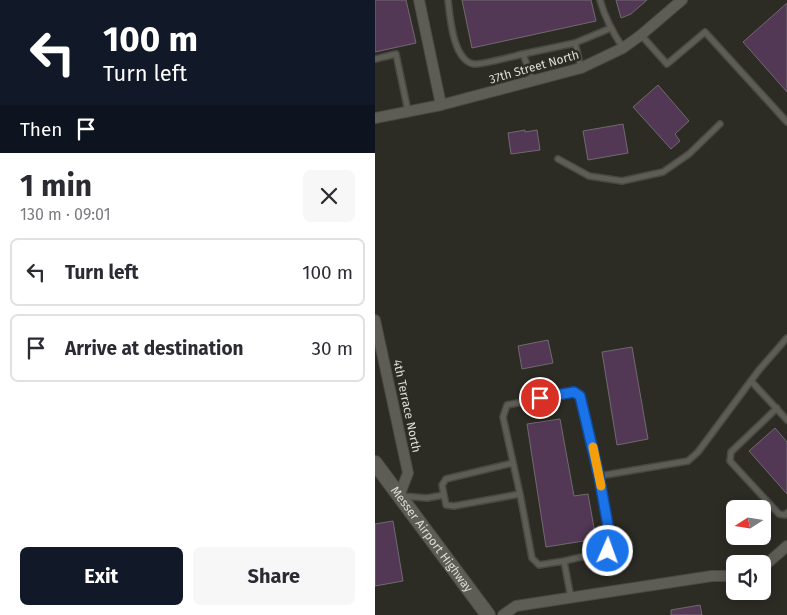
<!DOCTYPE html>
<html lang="en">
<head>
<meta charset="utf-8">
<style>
	body { margin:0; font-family:"Fira Sans",sans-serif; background:#f7f7f7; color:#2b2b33; height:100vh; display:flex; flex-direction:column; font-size:19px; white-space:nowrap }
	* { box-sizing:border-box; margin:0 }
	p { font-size:16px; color:#7c7c81 }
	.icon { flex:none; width:28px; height:28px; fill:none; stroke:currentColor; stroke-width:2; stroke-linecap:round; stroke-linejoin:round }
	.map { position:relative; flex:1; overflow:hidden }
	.side { display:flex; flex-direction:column; background:#fff; width:375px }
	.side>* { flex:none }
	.hud { background:#111827; color:#fff; overflow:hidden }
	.needle { width:32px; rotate:258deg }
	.tools { position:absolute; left:351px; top:500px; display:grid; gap:10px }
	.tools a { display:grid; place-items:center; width:45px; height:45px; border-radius:8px; background:#fff; box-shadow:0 2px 12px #0003; font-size:25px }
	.pin { position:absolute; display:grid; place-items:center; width:42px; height:42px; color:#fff; margin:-21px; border:2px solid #fff; border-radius:50%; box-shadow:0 1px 5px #0007 }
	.me { position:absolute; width:55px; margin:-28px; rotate:2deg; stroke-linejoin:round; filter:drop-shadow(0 0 4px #0008) }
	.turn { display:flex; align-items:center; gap:18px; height:105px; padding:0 20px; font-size:22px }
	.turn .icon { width:65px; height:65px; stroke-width:2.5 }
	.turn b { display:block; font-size:35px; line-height:42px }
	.then { display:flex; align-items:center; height:48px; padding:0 20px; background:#0003; gap:10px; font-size:19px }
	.round { display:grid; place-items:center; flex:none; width:52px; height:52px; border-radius:8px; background:#f7f7f7 }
	.summary { display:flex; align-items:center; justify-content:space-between; height:85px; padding:0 20px }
	h1 { font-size:30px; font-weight:700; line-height:38px }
	.cta { display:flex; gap:10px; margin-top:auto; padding:10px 20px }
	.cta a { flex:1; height:58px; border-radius:8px; background:#111827; color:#fff; font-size:20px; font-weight:700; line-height:58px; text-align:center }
	.cta a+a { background:#f7f7f7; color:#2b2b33 }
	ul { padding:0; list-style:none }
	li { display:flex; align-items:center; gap:15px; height:68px; margin:0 10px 8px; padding:0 10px; border:2px solid #e1e1e2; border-radius:8px }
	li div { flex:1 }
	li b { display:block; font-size:19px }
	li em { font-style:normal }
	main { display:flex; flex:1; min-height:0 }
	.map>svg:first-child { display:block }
	.building { fill:#533855; stroke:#706a70 }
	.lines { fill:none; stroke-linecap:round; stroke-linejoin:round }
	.lane-casing { stroke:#494842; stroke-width:8 }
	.street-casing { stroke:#494842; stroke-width:12 }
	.secondary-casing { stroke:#494842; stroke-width:16 }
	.lane { stroke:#5d5c55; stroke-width:5 }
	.street { stroke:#5d5c55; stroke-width:10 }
	.secondary { stroke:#5d5c55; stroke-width:14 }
	.route-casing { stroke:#114b97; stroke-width:12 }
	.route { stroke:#1a73e8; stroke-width:9 }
	.slow { stroke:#f59e0b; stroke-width:9 }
	.labels { text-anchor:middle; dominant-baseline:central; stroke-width:5; stroke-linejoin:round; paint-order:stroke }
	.street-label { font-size:12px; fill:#dfdeda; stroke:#2c2b24 }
</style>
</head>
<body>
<main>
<section class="side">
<div class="hud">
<div class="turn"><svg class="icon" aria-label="left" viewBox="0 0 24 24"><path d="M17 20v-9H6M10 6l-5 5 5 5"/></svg><div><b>100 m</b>Turn left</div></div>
<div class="then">Then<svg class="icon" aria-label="arrive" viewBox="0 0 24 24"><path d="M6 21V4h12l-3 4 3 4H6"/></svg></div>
</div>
<div class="summary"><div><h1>1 min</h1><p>130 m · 09:01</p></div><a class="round"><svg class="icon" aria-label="close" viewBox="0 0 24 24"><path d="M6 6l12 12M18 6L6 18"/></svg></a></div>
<ul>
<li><svg class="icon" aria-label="left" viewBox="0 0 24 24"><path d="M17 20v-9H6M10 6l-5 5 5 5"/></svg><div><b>Turn left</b></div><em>100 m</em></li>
<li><svg class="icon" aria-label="arrive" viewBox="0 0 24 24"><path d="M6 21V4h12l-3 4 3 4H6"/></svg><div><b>Arrive at destination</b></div><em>30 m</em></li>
</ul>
<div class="cta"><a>Exit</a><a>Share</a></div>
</section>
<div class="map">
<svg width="412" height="615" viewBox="0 0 412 615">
	<rect width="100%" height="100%" fill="#2c2b24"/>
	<path class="building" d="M0,0H31L41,43L0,52Z
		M87,0H216L221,21L97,48Z
		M241,0H272L256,14L246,18Z
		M412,3V92L368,42Z
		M283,85L314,121L300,134L305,141L296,149L258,107Z
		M248,124L253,153L213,160L208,131Z
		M150,130V132L162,130L165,150L136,154L133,133Z
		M173,340L178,363L147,369L143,346Z
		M257,347L273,439L242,445L227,352Z
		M185,419L199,496L213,494L221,539L171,547L152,424Z
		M400,428L412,442V494L374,451Z
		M18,521L28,581L0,586V524Z
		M325,605L327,615H296V610Z"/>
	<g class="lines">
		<g class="lane-casing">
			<path id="lane" d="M73,0C75,17 78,61 99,64C107,65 139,56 148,54L158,81
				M225,0C230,18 238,33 248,48
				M266,35L292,64L330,32L412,122
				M200,43L236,28
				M148,54L200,43L206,68
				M0,59L21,54L33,111
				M183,159L214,176L247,181L288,172L314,154L345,124
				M376,381L412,420
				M402,408L356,452L355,461L404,514L410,515L412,513
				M145,494L157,558L164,565L189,561L196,598
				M69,495L67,485L71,479L138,463
				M27,496L52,498L69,495L71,505L79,506L145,494L128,417L132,405L199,392L205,396L224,476L313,461L323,452L384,370L412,338
				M189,561L233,551L236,542L224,476"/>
		</g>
		<g class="street-casing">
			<path id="street" d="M44,0L66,105
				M0,118L66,105L206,68L248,48L266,35L307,0
				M0,320L33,473L24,496
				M388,567L412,546
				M128,615L141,606L337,576H360"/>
		</g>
		<g class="secondary-casing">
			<g id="secondary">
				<path id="s1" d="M0,463L113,615"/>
			</g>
		</g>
		<use href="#lane" class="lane"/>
		<use href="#street" class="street"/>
		<use href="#secondary" class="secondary"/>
	</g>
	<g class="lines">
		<g class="route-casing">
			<path id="route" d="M165,398L199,392L205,396L224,476L236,542L233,551"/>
		</g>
		<use href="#route" class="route"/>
		<path class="slow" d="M218,447L226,486"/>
	</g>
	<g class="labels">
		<g class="street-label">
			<text transform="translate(159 67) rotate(-16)">37th Street North</text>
			<text transform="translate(32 406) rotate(78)">4th Terrace North</text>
			<text stroke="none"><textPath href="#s1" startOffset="95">Messer Airport Highway</textPath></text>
		</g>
	</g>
</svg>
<div class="tools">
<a><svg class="needle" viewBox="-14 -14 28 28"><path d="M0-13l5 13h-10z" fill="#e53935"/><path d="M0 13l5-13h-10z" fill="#7c7c81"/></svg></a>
<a><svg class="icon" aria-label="sound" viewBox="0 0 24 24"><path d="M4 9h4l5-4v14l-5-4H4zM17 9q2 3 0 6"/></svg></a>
</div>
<div class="pin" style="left:165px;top:398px;background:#d93025"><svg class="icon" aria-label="arrive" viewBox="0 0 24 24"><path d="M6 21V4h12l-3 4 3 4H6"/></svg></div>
<svg class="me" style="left:233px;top:551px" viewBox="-20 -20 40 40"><circle r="17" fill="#1a73e8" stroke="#fff" stroke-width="3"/><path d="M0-11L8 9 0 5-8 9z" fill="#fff"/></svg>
</div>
</main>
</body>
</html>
